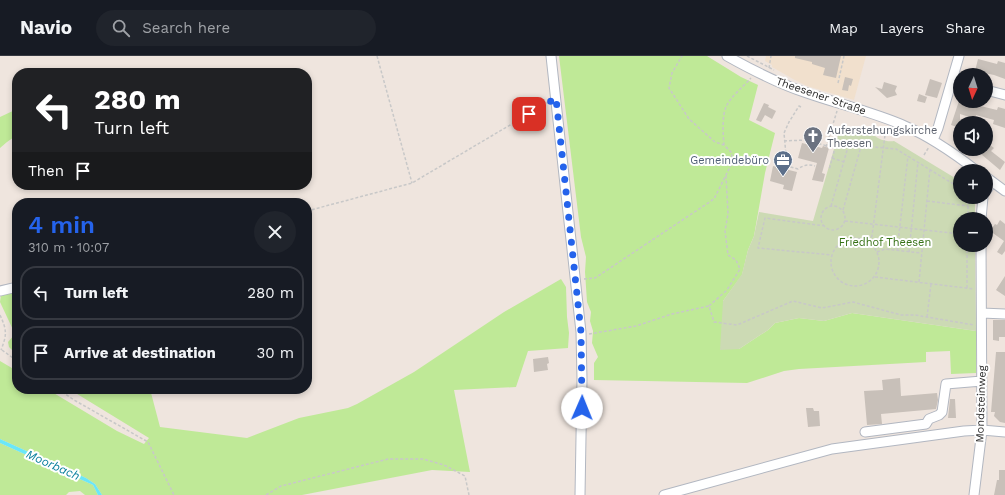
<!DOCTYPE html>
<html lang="en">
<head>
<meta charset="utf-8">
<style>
	body { margin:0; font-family:"Work Sans",sans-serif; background:#20242c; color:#f1f3f6; height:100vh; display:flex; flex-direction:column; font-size:15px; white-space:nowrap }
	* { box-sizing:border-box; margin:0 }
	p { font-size:13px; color:#9ea1a6 }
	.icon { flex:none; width:22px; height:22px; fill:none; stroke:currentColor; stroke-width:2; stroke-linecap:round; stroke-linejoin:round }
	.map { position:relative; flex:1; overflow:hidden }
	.details { position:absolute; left:12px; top:142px; width:300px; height:196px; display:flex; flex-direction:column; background:#171b24; border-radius:16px; box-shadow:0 2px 6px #0003 }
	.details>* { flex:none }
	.hud { position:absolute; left:12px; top:12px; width:300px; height:122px; border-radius:16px; box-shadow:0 2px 6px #0003; background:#202124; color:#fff; overflow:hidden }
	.needle { width:26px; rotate:184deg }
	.tools { position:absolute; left:953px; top:12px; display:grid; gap:8px }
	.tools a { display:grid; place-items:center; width:40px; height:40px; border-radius:50%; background:#171b24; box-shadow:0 2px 6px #0003; font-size:20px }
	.pin { position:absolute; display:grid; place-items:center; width:34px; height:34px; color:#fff; margin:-17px; border-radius:8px; box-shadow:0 2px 6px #0006 }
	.me { position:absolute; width:44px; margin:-22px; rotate:1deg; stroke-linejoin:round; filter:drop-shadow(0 0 3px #0008) }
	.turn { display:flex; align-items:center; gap:14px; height:84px; padding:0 16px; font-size:18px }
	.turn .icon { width:52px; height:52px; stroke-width:2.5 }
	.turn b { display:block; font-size:28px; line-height:34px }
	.then { display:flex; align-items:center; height:38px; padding:0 16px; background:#0003; gap:8px; font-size:15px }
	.round { display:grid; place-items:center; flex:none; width:42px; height:42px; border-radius:21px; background:#20242c }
	.overview { display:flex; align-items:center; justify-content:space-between; height:68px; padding:0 16px }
	h1 { font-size:24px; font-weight:600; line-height:30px; color:#2563eb }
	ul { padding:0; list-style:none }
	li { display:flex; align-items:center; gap:12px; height:54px; margin:0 8px 6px; padding:0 8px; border:2px solid #363941; border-radius:16px }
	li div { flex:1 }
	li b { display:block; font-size:15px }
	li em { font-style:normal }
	header { display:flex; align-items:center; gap:24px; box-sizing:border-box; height:56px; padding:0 20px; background:#171b24; border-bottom:1px solid #363941 }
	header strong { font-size:19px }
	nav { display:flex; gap:22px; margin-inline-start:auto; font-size:14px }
	.search { width:280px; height:36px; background:#20242c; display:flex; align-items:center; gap:10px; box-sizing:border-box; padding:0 14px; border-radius:22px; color:#9ea1a6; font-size:15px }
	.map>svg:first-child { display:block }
	.education { fill:#f1e0cd }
	.green { fill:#bfe997 }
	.cemetery { fill:#ccdab4 }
	.water { fill:#6ae7f8 }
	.building { fill:#c8c0b9 }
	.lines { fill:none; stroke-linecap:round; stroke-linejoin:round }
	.minor-casing { stroke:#b2b7c1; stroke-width:11 }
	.path { stroke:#c8c8c8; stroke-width:1.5; stroke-dasharray:3 2; stroke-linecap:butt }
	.minor { stroke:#fff; stroke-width:9 }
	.route { stroke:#2563eb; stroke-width:7; stroke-dasharray:0 12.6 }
	.labels { text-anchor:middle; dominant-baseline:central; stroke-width:4; stroke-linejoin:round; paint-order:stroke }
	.street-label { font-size:11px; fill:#2d2d2d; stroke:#fff }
	.worship-label { font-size:11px; fill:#5b616d; stroke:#fff; text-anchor:start }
	.service-label { font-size:11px; fill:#4e5e75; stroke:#fff; text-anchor:end }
	.park-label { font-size:11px; fill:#367115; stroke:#fff }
	.water-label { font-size:12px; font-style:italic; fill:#047d9b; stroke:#fff }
</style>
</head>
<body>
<header>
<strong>Navio</strong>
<div class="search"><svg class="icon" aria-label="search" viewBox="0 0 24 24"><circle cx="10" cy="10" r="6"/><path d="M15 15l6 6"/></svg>Search here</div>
<nav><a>Map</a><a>Layers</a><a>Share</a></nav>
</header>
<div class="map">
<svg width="1005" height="439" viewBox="0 0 1005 439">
	<rect width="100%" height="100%" fill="#efe5de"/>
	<path class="education" d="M766,0H866L854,44L807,30L793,23L772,11V9L765,5Z"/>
	<path class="green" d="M559,0H707L741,21L758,29L749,64L775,77L765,117L754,180L748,194L742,219L723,245L739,293L768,274L775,267L799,262L824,265L852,257L976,275V317L951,318L950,295L926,296V306L799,313L784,315L747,327L594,324V307L598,301L592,287L593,275L590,265L591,256L587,246L585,216L586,201L581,181Z
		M17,53V79L7,86L0,92V61Z
		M561,223L566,231L567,261L569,277L568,292L528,295L516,331L454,334L470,416L432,414L302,439H102L95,428L86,422L0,383V305L17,315V333H47L117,375L144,388L149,382L69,333H150L160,371L247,382L299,362L348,352L357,348L414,316L504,256Z
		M17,235V299L9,291L8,286L15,278L0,246L1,239Z
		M0,387L93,429L98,439H85L80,435L69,436L66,439H0Z"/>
	<path class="cemetery" d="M841,69L874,79C879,84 887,86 894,85L960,125V141H975V163H960V189H975L976,275L852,257L824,265L799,262L775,267L768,274L739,293L720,294L723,245L742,218L748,194L754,180L759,156L813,165Z"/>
	<path class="water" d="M0,383L86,422L95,428L102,439H98L93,429L0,387Z"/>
	<path class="building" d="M795,0H841L836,22L823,19L825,12L812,8V6L795,2Z
		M978,3L997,8L998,5L1005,7V23L994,19L975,15Z
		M845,21L853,23L851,30L849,29L848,35L842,34Z
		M930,23L942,27L937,42L925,39Z
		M884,26L897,30L895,35L897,39L887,42L875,31L882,33Z
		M919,38L927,41L925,47L917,45Z
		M959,45H969L968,47L997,54L998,51L1005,53V72L993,68L994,64L976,59L975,63L960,58V72L951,69Z
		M764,47L769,49L768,51L776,55L772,63L765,59L761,66L756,64Z
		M986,86L994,92L991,95L1005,106L1000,114L975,93H986Z
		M802,87L822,92L823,90L829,92L822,117L825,118L823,126L812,124L817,107L798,102Z
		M773,110L797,116L792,135L783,133L784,129L770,125Z
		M1000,164L1005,168V195L1002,199L997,196L1004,185L990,175L995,168L997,169Z
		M1005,220V240L996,234Z
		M993,264H1005V281H999V285L993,284Z
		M996,296H1005V367L1000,366L994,360L995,356H991Z
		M548,301L549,307L547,308L548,314L534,316L533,303Z
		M900,322L901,340L937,337L938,344L936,353L881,358L882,368L867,369L864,335L883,334L882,324Z
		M950,343H955L956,362H948Z
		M806,352H813L814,355H819L820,370L808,371Z
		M999,414H1005V439H994L997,424H999Z"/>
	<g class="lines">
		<g class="minor-casing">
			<path id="minor" d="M551,0L581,276L582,323L580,439
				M727,0C752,14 777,27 804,36C838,48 873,56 905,70C931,81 955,98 977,115
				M986,34L1005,39
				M933,84L938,72L959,0
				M986,121L1005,135
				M986,135L992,126
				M981,163L983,141
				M0,235L17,231
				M982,257L1005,258
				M865,376L926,368L929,363L939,359L942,356L946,328L982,325
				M664,439L832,393L964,375L982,374L1005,376
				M974,439L982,374L981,189"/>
		</g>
		<path class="path" d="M377,0L412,127
			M747,0L774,14
			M769,12L771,0
			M838,27L844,0
			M801,51L799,50L789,66L784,77L787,110L798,113C804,109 808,108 815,110
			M784,85L805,84L835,92L829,114
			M724,89C723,78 722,60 726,51C730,41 744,30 751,22
			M826,91L837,55
			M924,99L929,91
			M832,102L844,106
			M927,145L968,150
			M831,150L850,84L874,91L896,93L960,132
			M821 162a12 12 0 1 1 24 0a12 12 0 1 1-24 0Z
			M843,154L862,87
			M307,155L412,127L549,46
			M968,163V141
			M845,165L960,178
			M825,170L765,162L758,192L832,199
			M831 206a24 24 0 1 1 48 0a24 24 0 1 1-48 0Z
			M869,186L872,180L885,79L887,71
			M897,195L908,100
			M877,196L885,193L921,197
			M909,196L918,106
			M875,221L974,233
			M584,223L595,222L714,143L733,105L731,96L724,89L715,86L689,63L669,32L672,17L682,0
			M919,226L930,113
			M967,232V189
			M709,250L727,234L740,213L736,204L728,199L725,175L728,158L726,120
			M0,259C7,274 7,279 1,294
			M927,261L931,228
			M589,278L636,270L672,258L709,250L714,266L737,269L793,245L822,252L853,246L901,259H915L974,269
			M2,294L17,305
			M58,333L74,344L148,386L174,439
			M266,439L281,430L388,403H423L444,409L465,420L469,439"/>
		<use href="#minor" class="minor"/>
	</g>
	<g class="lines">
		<path class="route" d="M529,58L556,42L581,276L582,352"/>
	</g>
	<defs>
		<g id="church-pin" transform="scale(1)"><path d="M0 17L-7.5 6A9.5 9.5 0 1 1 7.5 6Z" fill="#6b7280" stroke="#fff"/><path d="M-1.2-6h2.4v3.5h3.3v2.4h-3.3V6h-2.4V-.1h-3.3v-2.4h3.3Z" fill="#fff"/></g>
		<g id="office-pin" transform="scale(1)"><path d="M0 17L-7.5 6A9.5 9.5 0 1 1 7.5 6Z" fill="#5c6f8a" stroke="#fff"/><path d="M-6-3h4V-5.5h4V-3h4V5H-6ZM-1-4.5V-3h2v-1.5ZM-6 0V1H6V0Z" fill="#fff"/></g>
	</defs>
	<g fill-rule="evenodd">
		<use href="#church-pin" x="813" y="80"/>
		<use href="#office-pin" x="783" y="104"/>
	</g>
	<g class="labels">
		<g class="street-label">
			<text transform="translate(821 40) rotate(19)">Theesener Straße</text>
			<text transform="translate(981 348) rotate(-88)">Mondsteinweg</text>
		</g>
		<g class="worship-label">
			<text x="827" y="74">Auferstehungskirche<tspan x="827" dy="13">Theesen</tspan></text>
		</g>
		<g class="service-label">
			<text x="769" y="104">Gemeindebüro</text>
		</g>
		<g class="park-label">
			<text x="885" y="186">Friedhof Theesen</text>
		</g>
		<g class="water-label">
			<text transform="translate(53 409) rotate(24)">Moorbach</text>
		</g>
	</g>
</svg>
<div class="tools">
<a><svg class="needle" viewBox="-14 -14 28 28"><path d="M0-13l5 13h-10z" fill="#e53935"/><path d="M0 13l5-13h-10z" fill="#9ea1a6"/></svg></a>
<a><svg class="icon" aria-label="sound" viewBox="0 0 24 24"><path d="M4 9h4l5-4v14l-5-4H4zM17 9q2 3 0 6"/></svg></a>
<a>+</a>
<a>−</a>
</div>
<div class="pin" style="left:529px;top:58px;background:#d93025"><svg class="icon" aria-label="arrive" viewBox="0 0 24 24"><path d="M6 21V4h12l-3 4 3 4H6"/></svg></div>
<svg class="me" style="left:582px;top:352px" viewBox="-20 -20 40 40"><circle r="19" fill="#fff"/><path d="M0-13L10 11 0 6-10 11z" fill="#2563eb"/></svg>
<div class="hud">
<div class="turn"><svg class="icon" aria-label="left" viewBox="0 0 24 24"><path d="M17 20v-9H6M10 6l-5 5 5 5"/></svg><div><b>280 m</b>Turn left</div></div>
<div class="then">Then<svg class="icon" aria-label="arrive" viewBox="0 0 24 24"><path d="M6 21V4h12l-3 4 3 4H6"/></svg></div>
</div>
<section class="details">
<div class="overview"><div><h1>4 min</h1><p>310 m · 10:07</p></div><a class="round"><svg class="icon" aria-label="close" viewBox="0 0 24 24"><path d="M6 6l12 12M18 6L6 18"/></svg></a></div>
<ul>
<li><svg class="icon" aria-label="left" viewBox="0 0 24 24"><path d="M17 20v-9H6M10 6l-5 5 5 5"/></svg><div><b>Turn left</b></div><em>280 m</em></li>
<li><svg class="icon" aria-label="arrive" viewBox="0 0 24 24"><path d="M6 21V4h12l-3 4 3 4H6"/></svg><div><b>Arrive at destination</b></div><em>30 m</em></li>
</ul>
</section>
</div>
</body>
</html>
